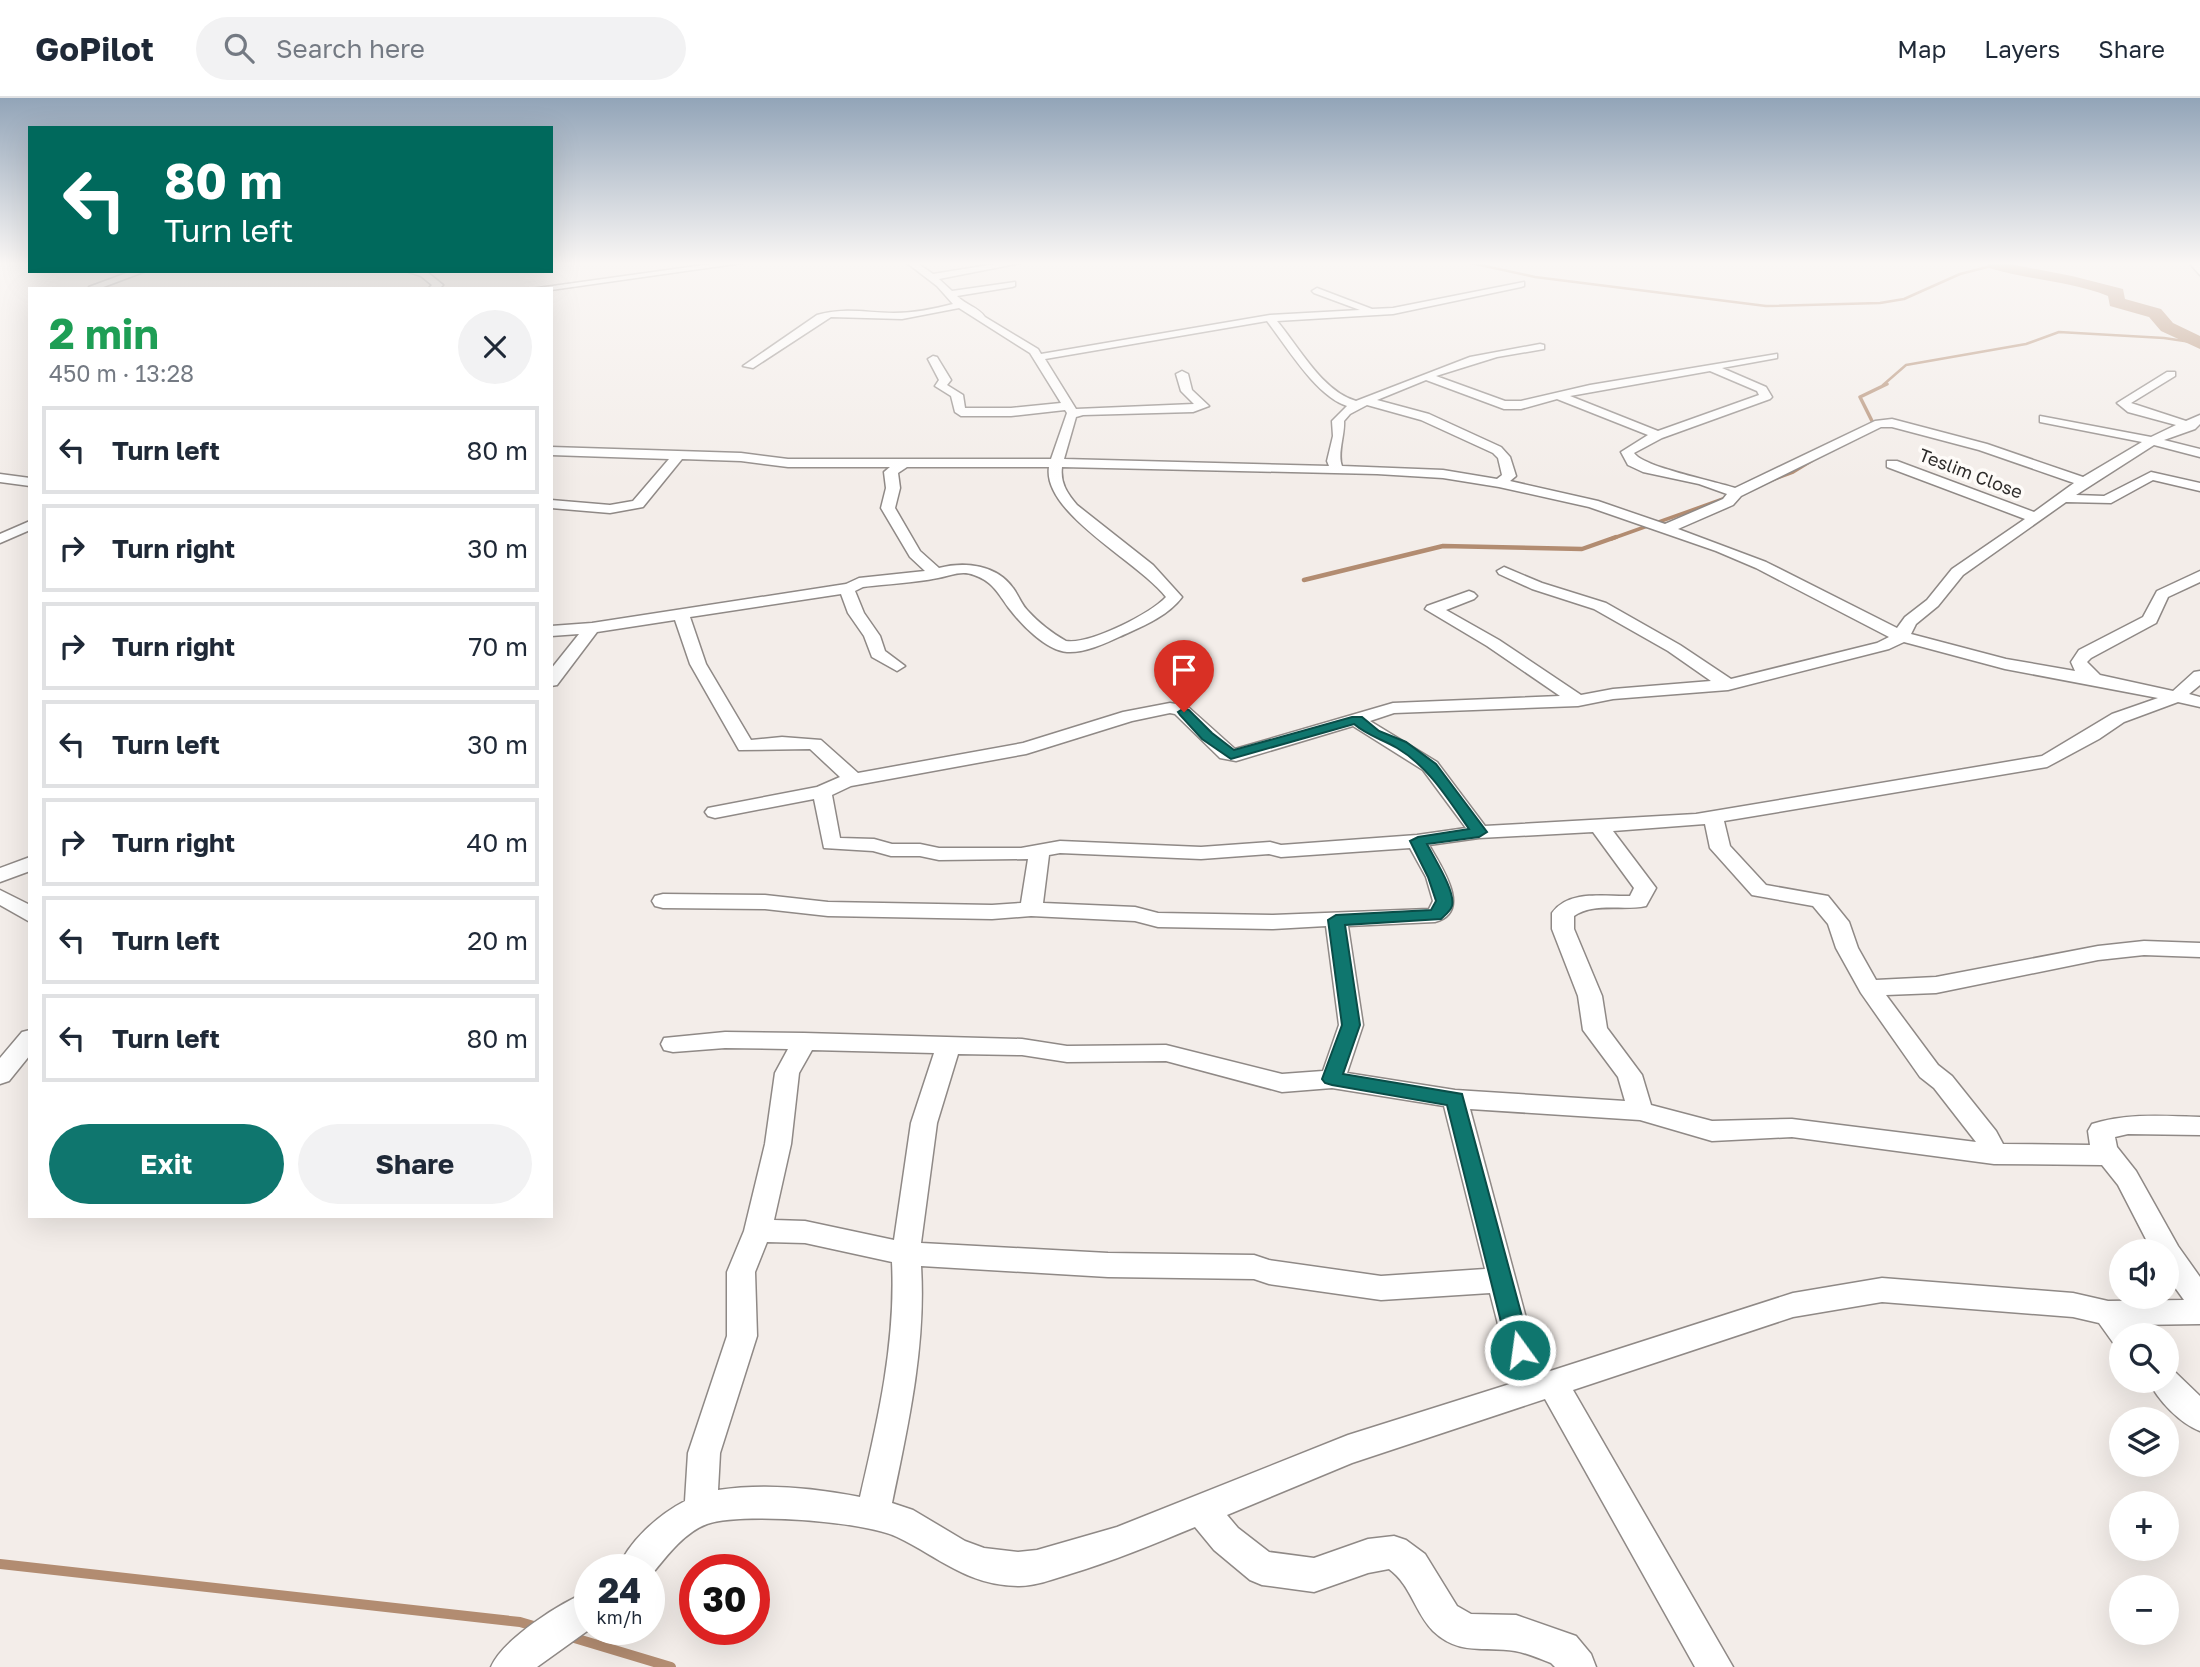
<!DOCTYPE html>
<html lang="en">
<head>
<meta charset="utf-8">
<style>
	body { margin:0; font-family:"Golos Text",sans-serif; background:#f2f2f3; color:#1f2937; height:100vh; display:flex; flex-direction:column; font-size:26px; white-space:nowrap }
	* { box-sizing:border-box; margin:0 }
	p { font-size:23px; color:#747a83 }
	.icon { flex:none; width:38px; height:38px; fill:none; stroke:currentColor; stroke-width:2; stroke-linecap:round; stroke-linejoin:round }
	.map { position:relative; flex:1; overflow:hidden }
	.panel { position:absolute; left:28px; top:189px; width:525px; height:931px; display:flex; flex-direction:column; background:#fff; border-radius:0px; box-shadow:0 7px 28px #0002 }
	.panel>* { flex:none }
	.banner { position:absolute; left:28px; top:28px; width:525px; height:147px; border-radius:0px; box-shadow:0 7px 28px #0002; background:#00695c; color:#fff; overflow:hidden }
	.fabs { position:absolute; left:2109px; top:1141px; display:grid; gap:14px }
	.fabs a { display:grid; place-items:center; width:70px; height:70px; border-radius:50%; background:#fff; box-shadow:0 7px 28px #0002; font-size:35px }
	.speed { position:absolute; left:574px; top:1456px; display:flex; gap:14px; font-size:35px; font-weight:700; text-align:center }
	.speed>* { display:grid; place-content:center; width:91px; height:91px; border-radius:50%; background:#fff; box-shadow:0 7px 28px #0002; line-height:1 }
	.speed small { font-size:18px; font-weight:400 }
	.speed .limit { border:10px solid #d22; background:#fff; color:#111 }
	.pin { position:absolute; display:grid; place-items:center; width:60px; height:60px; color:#fff; margin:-72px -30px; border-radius:50% 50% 50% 0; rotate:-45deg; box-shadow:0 0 7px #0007 }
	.pin .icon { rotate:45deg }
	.me { position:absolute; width:77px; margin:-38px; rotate:346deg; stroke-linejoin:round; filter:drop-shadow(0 0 5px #0008) }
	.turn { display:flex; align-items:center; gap:24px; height:147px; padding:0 21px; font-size:32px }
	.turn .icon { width:91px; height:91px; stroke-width:2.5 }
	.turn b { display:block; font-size:49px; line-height:60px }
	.round { display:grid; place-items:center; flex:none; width:74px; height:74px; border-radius:37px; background:#f2f2f3 }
	.headline { display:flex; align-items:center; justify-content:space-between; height:119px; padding:0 21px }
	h1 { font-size:42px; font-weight:700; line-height:52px; color:#1e9e55 }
	.primary-button { display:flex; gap:14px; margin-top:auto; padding:14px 21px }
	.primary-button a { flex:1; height:80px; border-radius:42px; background:#0f766e; color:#fff; font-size:28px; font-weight:700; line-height:80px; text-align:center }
	.primary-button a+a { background:#f2f2f3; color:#1f2937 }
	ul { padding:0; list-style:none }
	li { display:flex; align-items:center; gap:21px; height:88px; margin:0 14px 10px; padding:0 7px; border:4px solid #e0e1e3; border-radius:0px }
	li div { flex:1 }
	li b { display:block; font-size:26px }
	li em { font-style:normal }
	header { display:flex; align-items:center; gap:42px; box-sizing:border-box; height:98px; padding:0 35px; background:#fff; border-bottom:2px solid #e0e1e3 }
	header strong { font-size:33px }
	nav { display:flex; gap:38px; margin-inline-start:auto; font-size:24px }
	.search { width:490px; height:63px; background:#f2f2f3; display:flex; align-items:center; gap:18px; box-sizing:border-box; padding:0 24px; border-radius:38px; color:#747a83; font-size:26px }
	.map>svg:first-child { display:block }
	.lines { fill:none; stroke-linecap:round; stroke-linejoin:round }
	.stream-far3 { stroke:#b28c71; stroke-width:2.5 }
	.stream-far2 { stroke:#b28c71; stroke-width:3.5 }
	.stream-far1 { stroke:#b28c71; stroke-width:4.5 }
	.stream { stroke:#b28c71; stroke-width:10 }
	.river { fill:#b28c71; fill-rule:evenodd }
	.street-casing { stroke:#8f8986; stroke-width:3 }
	.street { fill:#fff; fill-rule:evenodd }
	.route { fill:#0f766e; stroke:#0a4d48; stroke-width:2 }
	.labels { text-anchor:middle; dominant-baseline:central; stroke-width:7; stroke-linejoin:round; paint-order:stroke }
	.far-street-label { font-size:18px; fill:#2f2d2c; stroke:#fefbf8 }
</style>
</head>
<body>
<header>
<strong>GoPilot</strong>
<div class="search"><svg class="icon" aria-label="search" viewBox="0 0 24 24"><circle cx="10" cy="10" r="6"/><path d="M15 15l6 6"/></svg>Search here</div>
<nav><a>Map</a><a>Layers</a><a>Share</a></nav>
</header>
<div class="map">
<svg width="2200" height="1569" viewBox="0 0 2200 1569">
	<rect width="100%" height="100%" fill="#f3ede9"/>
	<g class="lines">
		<path class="stream-far3" d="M1471,165L1535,179L1766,208L1880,205L1904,201L1960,176L1995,167
			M1883,287L1906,267L2026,246L2059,234L2164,240L2198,245"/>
		<path class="stream-far2" d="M1875,329L1860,299L1887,286
			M1769,383L1793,374L1816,360
			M1611,441L1723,401"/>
		<path class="stream-far1" d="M1304,482L1443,448L1582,451L1616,439"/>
		<path class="stream" d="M0,1466L520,1524L537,1529
			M571,1539L671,1569"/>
		<path class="river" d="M1988,165H2005L2072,178L2123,191L2125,201L2161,211L2173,225L2200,238V251L2161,233L2149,219L2110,208L2108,198C2070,183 2028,182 1989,170Z"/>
		<g class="street-casing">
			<path id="street" d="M718,165H742L551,192L531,191Z
				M907,165H917L933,176L1001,165H1020L939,181L952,193L1015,184V188L1012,189L957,198C966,207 978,209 985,219L1038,251L1041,256L1270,217L1360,212L1314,195L1312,193L1317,190L1372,211L1393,210L1524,184V188L1521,189L1393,216L1277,223C1299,249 1322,293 1356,303L1470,259L1540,246L1544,247V251L1497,259L1436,278L1505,303H1521L1590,287L1777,256V260L1722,270L1766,289L1772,299L1770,301L1662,340L1634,355C1643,369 1714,383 1735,390L1875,323L1892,321L1987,346L2083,379L2142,344L2040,324V318L2151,339L2176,327L2128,314L2117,305L2167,274H2175V278L2131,305L2186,323L2200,317V326L2195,331L2164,342L2200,351V359L2154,347L2076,397L2104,398L2151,374L2200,385V393L2153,382L2111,405L2066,404L1963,477L1938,508L1916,526L1911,536L2006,561L2075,573L2071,564L2079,552L2143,519L2157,493L2200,473V484L2168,499L2156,525L2091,560L2087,564L2100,577L2173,593L2194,574L2200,573V587L2189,596L2200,599V609L2178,604L2124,624L2099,641L2047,669L1724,723L1730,748L1766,787L1828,798L1849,824L1858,850L1876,882L1936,879L2098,848L2144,843L2200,845V859L2144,857L2098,862L1936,895L1886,897L1938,967L1952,978L1996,1033L2003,1046L2090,1047L2088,1033L2092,1026C2128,1015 2163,1018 2200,1019V1037L2128,1036L2115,1039L2117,1049L2136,1073L2178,1148L2200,1179V1226L2135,1227L2140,1237H2121V1248L2114,1246L2099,1225L2073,1219L1882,1204L1793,1219L1573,1292L1733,1569H1695L1545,1301L1352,1365L1227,1417L1238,1430L1269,1454L1314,1460L1368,1441L1394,1438L1406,1442L1425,1456L1457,1508L1471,1516L1516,1517L1576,1538L1591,1556L1596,1569H1555L1551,1565C1540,1561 1527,1555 1515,1553C1484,1548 1459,1558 1433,1533C1415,1515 1411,1487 1389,1471L1368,1475L1314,1494L1262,1487L1250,1482L1214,1452L1195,1429C1154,1446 1113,1463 1070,1476C1053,1481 1036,1488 1019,1488C968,1488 939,1459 897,1439C865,1423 740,1414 707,1426C683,1435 665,1460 649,1480V1472H617C629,1443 658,1417 685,1403L688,1355L727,1238V1174L744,1133L765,1046L775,975L788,951L725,950L673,954L664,952L661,946L664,940L725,934L804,935L1022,941L1067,948L1166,947L1282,976L1323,973L1339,927L1326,828L1273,831L1158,829L1135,823L1031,818L992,821L828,818L765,811L663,810L655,808L652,803L655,798L663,796L765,797L828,804L992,807L1021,805L1028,761L939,762L920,758H891L873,753L824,750L814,701L715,720L708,718L705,714L708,710L817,689L840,679L810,651L739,652L690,566L675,522L597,534L557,587L551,588V571L579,536L551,538V528L592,525L846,486L859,480L925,473L910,459L881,410L886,390L884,374L890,369H788L741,363L682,361L643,409L610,415L551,410V402L610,407L633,403L669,361L551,357V349L741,355L788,361H1051L1067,315L1065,312L1011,318H961L955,314L951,298L935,288L939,282L928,261L933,258L937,259L951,282L947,287L963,297L965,310H1011L1061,305L1030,255L959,210L902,221L831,219L753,270L743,268L817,217C844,209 867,215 894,215C914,215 934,211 953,206L937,188ZM1267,223C1287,249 1316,298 1347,308L1332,323L1333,338L1327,363L1329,368L1064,361L1076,319L1083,317L1193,314L1209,308L1192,292L1188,276L1182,273L1176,276L1181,293L1194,306L1076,311L1045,261ZM1710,273L1757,293L1759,297L1658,333L1570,298ZM1426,282L1504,311H1521L1557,301L1648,337L1621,354L1628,367L1643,374L1699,386L1727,396L1723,401L1665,426L1598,403L1510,383L1516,378L1510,359L1501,349L1429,316L1377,302ZM1367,307L1421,322L1493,355L1498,360L1502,377L1497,381L1443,372L1342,368C1337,356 1345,337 1344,323L1350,316ZM1881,329H1892L1979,352L2074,385L2034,414L1897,363H1887V369L2025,421L1952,471L1927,502L1905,519L1897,530L1766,464L1678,431L1733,407L1741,398ZM907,369H1049C1042,415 1139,464 1166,499C1150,516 1089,547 1066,543C1052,535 1039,525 1028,513C1021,506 1019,498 1013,490C997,467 965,463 939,470L920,453L895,410L900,390L898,375ZM1062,369L1377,376L1443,380L1499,389L1589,409L1716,453L1756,470L1889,539L1877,545L1731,581L1680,547L1606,505L1542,485L1504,469L1497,473L1499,476L1532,491L1594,511L1668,553L1711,583L1613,591L1581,597L1499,542L1446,512L1474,501L1477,498L1474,495L1469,493L1427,508L1425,511L1487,548L1560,598L1393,605L1235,651L1187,608L1170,605L1123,614L1023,645L858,675L821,642L782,639L751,642L706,566L690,519L841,496L848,515L864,538L872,559L897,573L905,568L885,553L880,538L864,515L855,493L863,489C887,486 913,485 938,480C950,478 961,472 974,477C992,483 998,495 1008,509C1021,526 1045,552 1067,554C1084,555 1104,546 1119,539C1141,529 1167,519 1182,499L1153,467L1077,407C1067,395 1060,385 1062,369ZM1904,544L2005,571L2158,600L2112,616L2042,658L1696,716L1485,728L1437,664L1370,623L1394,615L1578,608L1613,601L1728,592L1889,551ZM1170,615L1175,616L1220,660L1236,663L1353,628L1423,672L1466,730L1417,737L1281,747L1270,744L1201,749L1060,743L1021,750H939L920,746H892L874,741L840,740L832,697L851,688L1026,656L1132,623ZM1705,726L1710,750L1752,797L1813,808L1828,826L1836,850L1861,895L1920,979L1934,990L1976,1044L1792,1021L1712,1023L1651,1007L1642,977L1607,930L1602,898L1574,831V818C1594,804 1623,813 1646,808L1656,790L1613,733ZM1593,734L1634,790L1630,798C1606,799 1569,791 1552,815V831L1578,898L1583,932L1618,979L1625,1003L1455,992L1347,975L1363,927L1348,828L1435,824C1473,814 1441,768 1429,747L1479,740ZM1410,750L1426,779L1433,803L1429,811L1273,817L1158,815L1135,809L1043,805L1049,757L1060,755L1201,761L1269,756L1281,759ZM812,952L934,955L911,1025L894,1142L805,1123L774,1122L791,1046L799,975ZM958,956L1022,957L1067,964L1166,963L1282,994L1332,990L1444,1008L1485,1171L1381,1178L1269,1162L1254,1157L1108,1155L921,1145L937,1025ZM1470,1011L1640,1022L1712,1043L1792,1039L1994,1066L2102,1067L2118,1087L2152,1153H2166V1177L2184,1202L2108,1203L2073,1195L1882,1180L1793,1195L1541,1276ZM767,1144L805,1145L892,1164C896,1244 878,1322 860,1399C815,1390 765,1385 718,1392L720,1355L757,1238L755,1174ZM921,1168L1108,1179L1254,1181L1269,1186L1381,1202L1490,1195L1513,1285L1348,1337L1117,1429L1037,1452L1018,1454L984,1450L965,1443L913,1412L892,1405C908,1328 926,1248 921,1168Z
				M2194,165L2200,166V177L2191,167Z
				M132,173H146L98,191L89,189Z
				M406,173L427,174L443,187L439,191H428L432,187L421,178Z
				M0,376L30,380V388L0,384Z
				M30,423V432L0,445V436Z
				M30,759V773L0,784V770Z
				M0,792L30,807V824L0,807Z
				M30,932V957L9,983L0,986V960L22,934Z
				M2166,1270L2175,1274L2200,1298V1333C2181,1326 2157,1302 2149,1283H2166Z
				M590,1493V1531L537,1569H491C503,1541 561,1504 590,1493Z"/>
		</g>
		<use href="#street" class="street"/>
	</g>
	<linearGradient id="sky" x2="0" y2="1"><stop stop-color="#92a4b8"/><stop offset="0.43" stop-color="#faf7f5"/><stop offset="1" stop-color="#faf7f5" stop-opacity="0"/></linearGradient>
	<rect width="2200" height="384" fill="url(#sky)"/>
	<path class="route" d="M1184,610L1189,612L1212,635L1234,652L1352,619H1362L1379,633L1406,644L1436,666L1487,734L1479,739L1427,746C1434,760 1456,794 1452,808C1450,814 1445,817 1441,821L1345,827L1360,927L1343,976L1462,996L1531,1252L1528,1259L1520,1262L1512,1259L1508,1252L1447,1007L1332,987L1325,985L1322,981L1342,927L1328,822L1336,817L1431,812L1436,803L1428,779L1410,743L1418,739L1469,731C1448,701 1429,669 1397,650C1382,641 1368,638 1354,626L1231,661L1202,641L1180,617L1178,614Z"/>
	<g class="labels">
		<g class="far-street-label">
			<text transform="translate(1971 375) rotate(21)">Teslim Close</text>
		</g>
	</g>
</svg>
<div class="fabs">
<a><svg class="icon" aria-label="sound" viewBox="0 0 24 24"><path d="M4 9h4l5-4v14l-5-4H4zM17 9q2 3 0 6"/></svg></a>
<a><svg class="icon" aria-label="search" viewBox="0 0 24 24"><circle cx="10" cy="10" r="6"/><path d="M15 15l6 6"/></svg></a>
<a><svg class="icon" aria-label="layers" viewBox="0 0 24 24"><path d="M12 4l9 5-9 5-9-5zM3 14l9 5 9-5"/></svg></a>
<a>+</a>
<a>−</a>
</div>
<div class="speed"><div>24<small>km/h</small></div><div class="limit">30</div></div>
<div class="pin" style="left:1184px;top:614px;background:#d93025"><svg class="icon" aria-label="arrive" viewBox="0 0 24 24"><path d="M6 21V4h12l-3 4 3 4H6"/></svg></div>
<svg class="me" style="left:1520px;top:1252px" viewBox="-20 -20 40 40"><circle r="17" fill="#0f766e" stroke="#fff" stroke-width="3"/><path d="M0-11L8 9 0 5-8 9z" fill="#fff"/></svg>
<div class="banner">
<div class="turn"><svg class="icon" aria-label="left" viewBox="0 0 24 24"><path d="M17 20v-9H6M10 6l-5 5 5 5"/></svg><div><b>80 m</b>Turn left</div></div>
</div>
<section class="panel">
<div class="headline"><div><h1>2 min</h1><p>450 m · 13:28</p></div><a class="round"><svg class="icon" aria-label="close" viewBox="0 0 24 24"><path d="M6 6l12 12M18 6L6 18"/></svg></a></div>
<ul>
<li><svg class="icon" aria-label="left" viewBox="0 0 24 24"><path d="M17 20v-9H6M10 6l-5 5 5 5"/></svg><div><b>Turn left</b></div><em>80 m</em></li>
<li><svg class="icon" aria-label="right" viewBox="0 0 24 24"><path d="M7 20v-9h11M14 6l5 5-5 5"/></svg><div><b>Turn right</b></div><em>30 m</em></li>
<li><svg class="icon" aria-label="right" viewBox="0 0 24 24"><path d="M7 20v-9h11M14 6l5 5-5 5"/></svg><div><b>Turn right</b></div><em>70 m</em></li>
<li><svg class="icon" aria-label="left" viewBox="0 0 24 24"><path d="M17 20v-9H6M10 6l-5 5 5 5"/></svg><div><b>Turn left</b></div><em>30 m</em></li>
<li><svg class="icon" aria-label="right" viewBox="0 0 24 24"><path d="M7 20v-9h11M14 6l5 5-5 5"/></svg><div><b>Turn right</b></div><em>40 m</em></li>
<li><svg class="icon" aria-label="left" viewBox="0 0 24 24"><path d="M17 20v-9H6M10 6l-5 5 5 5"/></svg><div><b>Turn left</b></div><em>20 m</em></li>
<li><svg class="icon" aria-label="left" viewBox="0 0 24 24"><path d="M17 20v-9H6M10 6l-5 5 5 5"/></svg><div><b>Turn left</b></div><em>80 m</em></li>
</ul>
<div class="primary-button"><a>Exit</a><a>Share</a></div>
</section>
</div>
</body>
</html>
